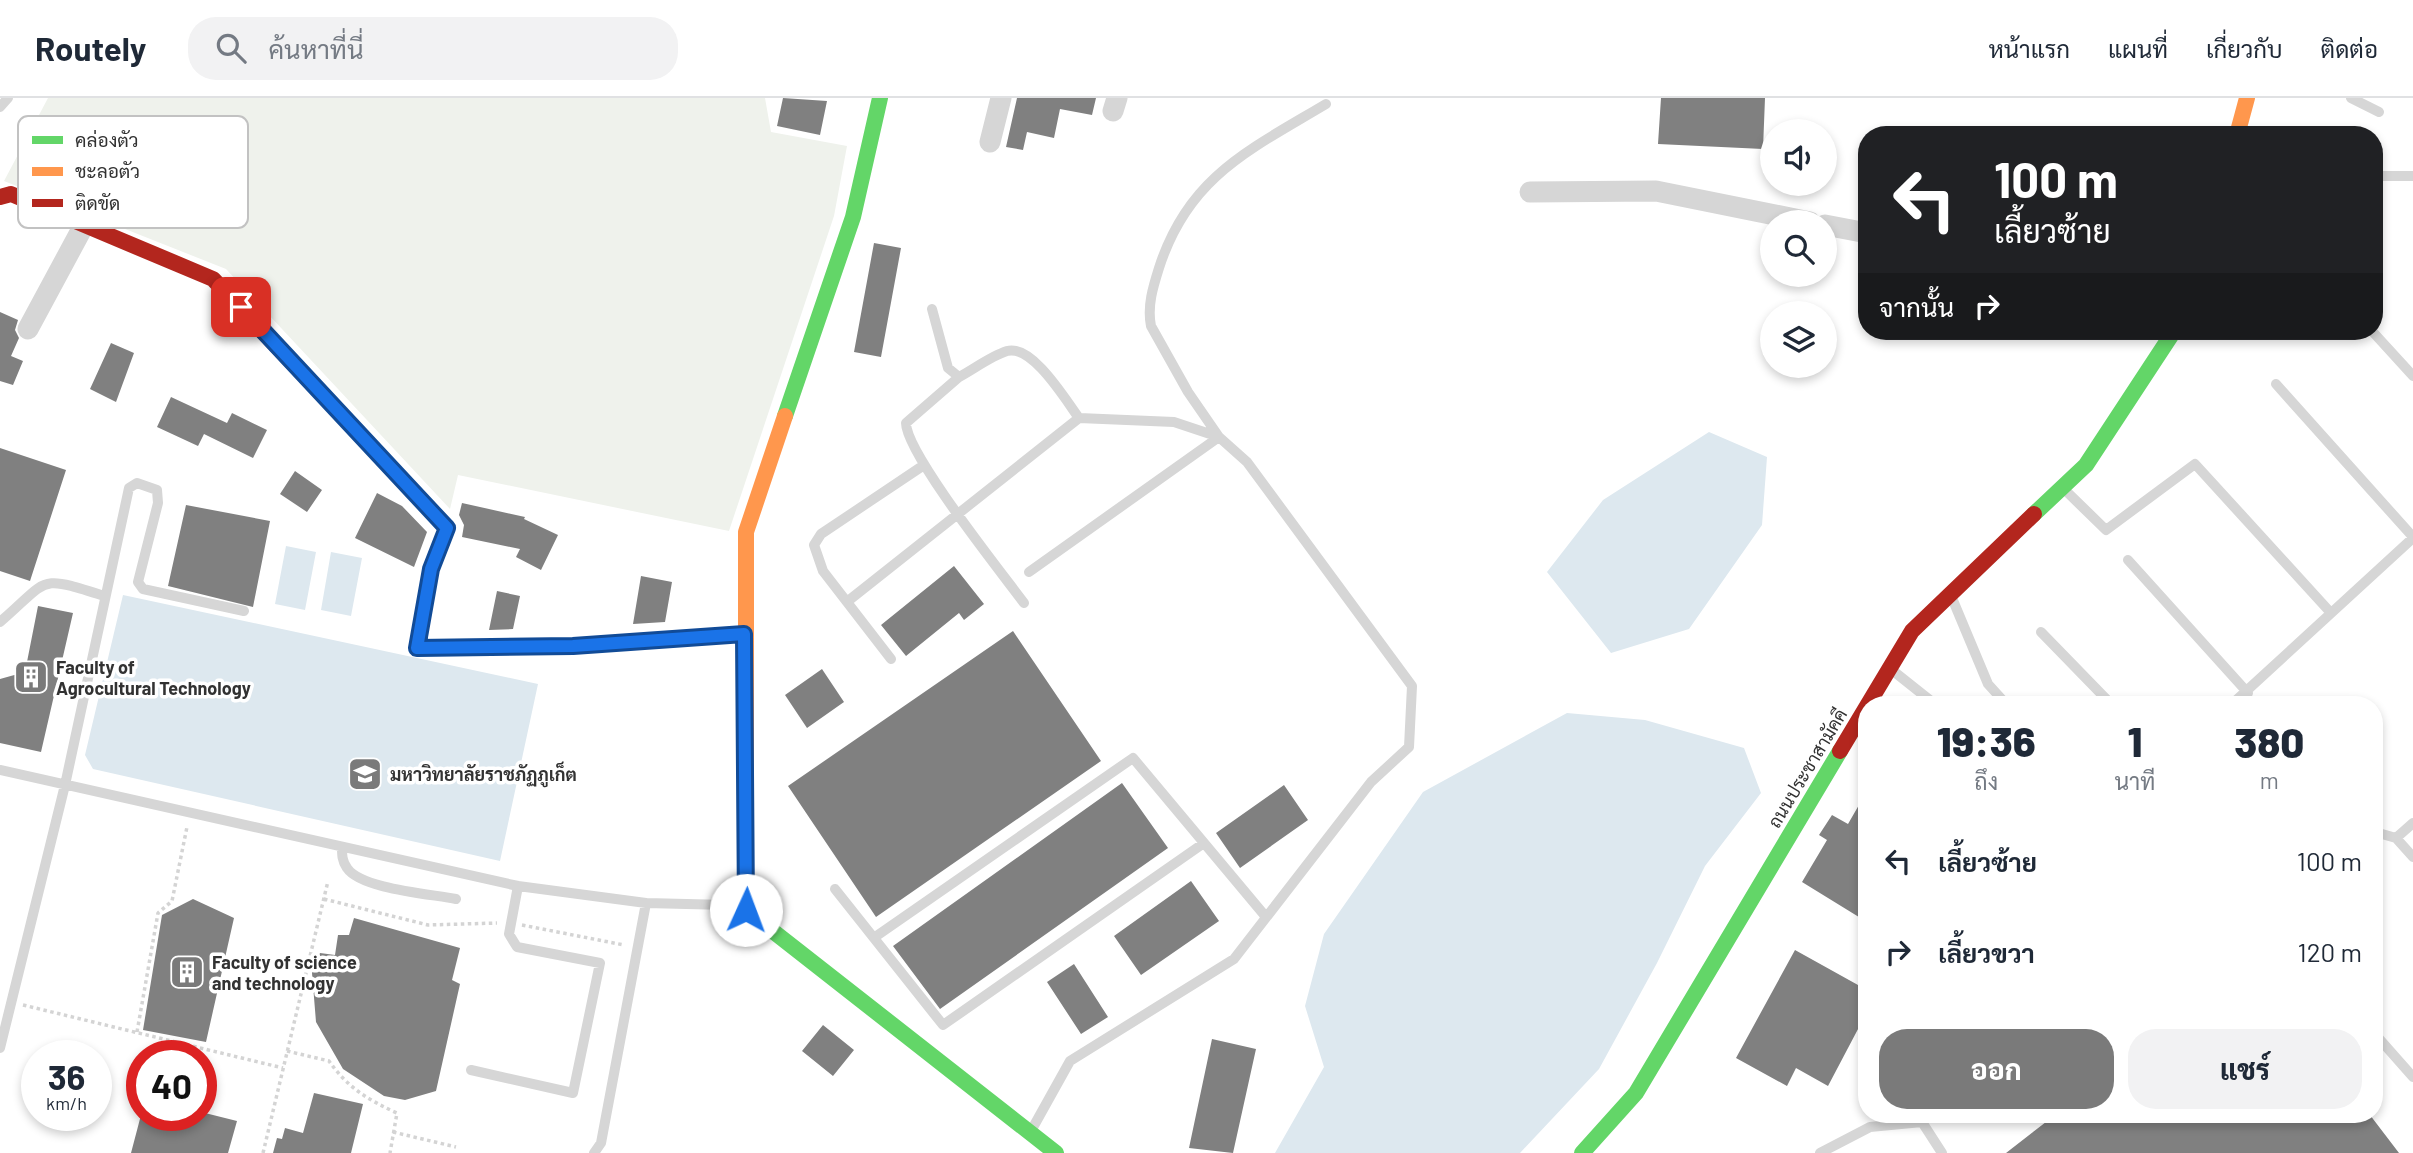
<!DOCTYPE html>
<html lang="th">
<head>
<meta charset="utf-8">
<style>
	body { margin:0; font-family:Barlow,Sarabun,sans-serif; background:#f2f2f3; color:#1f2937; height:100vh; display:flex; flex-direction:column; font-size:26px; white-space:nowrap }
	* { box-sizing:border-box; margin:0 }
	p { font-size:23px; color:#747a83 }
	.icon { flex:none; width:38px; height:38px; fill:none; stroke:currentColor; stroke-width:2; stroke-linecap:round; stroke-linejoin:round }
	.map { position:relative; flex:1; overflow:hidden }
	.drawer { position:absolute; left:1858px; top:598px; width:525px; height:427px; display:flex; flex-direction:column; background:#fff; border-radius:28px; box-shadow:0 4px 10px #0003 }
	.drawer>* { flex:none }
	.hud { position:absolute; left:1858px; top:28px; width:525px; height:214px; border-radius:28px; box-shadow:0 4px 10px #0003; background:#202124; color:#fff; overflow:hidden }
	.controls { position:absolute; left:1760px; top:21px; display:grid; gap:14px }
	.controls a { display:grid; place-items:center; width:77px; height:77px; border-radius:50%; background:#fff; box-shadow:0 4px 10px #0003; font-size:35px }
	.speed { position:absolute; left:21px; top:942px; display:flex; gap:14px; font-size:35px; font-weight:700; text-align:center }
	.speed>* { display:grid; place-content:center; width:91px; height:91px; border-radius:50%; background:#fff; box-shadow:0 4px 10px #0003; line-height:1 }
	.speed small { font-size:18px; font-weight:400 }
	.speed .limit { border:10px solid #d22; background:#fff; color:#111 }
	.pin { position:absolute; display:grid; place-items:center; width:60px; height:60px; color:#fff; margin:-30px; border-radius:14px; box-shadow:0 4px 10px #0006 }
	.me { position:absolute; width:77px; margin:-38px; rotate:2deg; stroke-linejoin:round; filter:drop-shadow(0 0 5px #0008) }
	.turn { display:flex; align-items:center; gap:24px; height:147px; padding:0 21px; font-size:32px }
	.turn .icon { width:91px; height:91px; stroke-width:2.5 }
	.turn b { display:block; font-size:49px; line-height:60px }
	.then { display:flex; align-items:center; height:66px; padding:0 21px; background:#0003; gap:14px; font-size:26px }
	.eta { display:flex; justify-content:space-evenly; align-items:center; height:119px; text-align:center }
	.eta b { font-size:42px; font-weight:800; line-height:49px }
	.button { display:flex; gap:14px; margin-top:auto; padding:14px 21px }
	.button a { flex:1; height:80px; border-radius:28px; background:#7a7a7a; color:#fff; font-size:28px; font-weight:800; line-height:80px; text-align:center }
	.button a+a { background:#f2f2f3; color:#1f2937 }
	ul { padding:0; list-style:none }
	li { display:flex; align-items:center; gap:21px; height:91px; padding:0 21px }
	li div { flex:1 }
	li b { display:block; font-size:26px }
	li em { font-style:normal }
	header { display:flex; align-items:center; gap:42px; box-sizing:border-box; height:98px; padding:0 35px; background:#fff; border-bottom:2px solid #e0e1e3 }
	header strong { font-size:33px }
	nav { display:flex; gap:38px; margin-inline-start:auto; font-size:24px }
	.search { width:490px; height:63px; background:#f2f2f3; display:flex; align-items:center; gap:18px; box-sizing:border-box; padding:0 24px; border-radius:28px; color:#747a83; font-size:26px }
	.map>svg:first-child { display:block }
	.green { fill:#eff2ec }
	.water { fill:#dde8ef }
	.building { fill:#808080 }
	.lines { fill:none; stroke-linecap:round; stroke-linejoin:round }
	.path { stroke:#d4d4d4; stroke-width:3.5; stroke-dasharray:3.5 3.5; stroke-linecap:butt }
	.lane { stroke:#d6d6d6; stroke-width:10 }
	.street { stroke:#d6d6d6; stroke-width:21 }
	.fast { stroke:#63d668; stroke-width:16 }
	.slow { stroke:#ff974d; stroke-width:16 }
	.jam { stroke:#b3261e; stroke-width:16 }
	.route-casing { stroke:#114b97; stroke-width:18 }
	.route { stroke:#1a73e8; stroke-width:12 }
	.labels { text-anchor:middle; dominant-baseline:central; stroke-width:7; stroke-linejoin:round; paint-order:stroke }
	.poi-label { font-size:18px; font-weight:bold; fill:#323232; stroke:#fff; text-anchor:start }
	.street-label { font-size:18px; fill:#323232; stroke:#fff }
	.key { fill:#fff; stroke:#c2c2c2; stroke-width:2 }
	.key-label { font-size:19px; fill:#323232 }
</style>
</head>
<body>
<header>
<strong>Routely</strong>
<div class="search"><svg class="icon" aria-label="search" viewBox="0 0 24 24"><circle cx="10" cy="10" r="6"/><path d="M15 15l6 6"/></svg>ค้นหาที่นี่</div>
<nav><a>หน้าแรก</a><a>แผนที่</a><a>เกี่ยวกับ</a><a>ติดต่อ</a></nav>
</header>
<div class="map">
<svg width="2413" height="1055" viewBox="0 0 2413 1055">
	<rect width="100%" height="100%" fill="#fff"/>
	<path class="green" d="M48,0H765L771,34L847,48L834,118L729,433L458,377L450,411L226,171L4,83Z"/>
	<path class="water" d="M1709,334L1767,359L1762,427L1689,531L1611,555L1547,474L1603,402Z
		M286,448L316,454L305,512L275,506Z
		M331,454L362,460L351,518L321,512Z
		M123,497L538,586L500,763L93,671L85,657Z
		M1567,615L1645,622L1744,650L1761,695L1705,768L1657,865L1599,971L1520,1055H1275L1324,969L1305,908L1324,836L1423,694Z"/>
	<path class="building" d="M783,0L827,3L820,37L777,28Z
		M1017,0H1096L1092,17L1060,11L1054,40L1027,34L1023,52L1006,49Z
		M1661,0H1765L1763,51L1658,46Z
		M874,145L901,150L881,259L854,254Z
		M0,214L18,222L15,232L19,240L11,258L23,263L13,287L0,283Z
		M111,245L134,255L116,304L90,291Z
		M171,299L227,325L232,315L267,332L253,360L204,336L198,348L157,329Z
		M0,350L66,372L30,483L0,473Z
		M295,373L322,392L307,414L280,396Z
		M377,395L402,408L427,434L414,469L355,440Z
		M462,405L525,419L524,421L558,437L541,472L516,459L520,451L462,439L464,427L459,417Z
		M186,407L270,423L253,509L168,488Z
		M954,468L984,506L964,522L959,515L906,558L881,527Z
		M641,478L672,484L665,524L633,526Z
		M497,493L520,498L513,531L489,532Z
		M38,508L73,515L41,654L0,645V581L25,574Z
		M1013,533L1101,663L876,819L788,688Z
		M822,571L844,604L807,630L785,597Z
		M1122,685L1168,750L940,911L893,848Z
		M1284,687L1308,722L1240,770L1216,735Z
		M1867,693V824L1802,784L1827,742L1819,737L1832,717L1848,726Z
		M1191,783L1219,823L1141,877L1114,838Z
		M193,801L234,820L206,944L143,932L162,817Z
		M354,820L460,850L452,882L460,886L436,993L405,1002L384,998L343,971L316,924L312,875L320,855L335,857L338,837H349Z
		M1795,852L1867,892V914L1828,988L1796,970L1787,988L1736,960Z
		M1074,866L1108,919L1081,936L1047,884Z
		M823,927L854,952L833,978L802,953Z
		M1212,941L1256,951L1233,1055L1189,1050Z
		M314,995L363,1006L351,1055H273L277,1040L282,1041L285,1030L303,1035Z
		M201,1014L237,1023L228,1055H131L141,1017Z
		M2055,1017H2370L2399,1055H2006Z"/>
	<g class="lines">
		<path class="path" d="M324,801L428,827L497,825
			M522,827L624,847
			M23,907L283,970
			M137,934L158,815L172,803L187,729
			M287,953L329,963C347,989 368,1002 397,1015L390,1055
			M393,1034L456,1049
			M263,1055L328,783"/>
		<path class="lane" d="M2351,0L2379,14
			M0,9L8,0
			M2375,78H2413
			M932,211L948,270L959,279C974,271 991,258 1007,253C1032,246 1065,301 1079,320L1174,324L1219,339L1247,364L1412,588L1409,649L1371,684L1234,861L1070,963L1031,1033
			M2372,233L2413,278
			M959,279L906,325C906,355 1001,474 1024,505
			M2276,286L2413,439
			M2065,392L2106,432L2195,366L2331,515
			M2128,462L2248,595
			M1029,474L1219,339L1188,294L1151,228C1147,208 1153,189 1159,170C1188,79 1249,52 1326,6
			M1952,500L1988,586L2007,607
			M848,503L1079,320
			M0,524C50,481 36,476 104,498
			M2041,534L2112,607
			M891,561L823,473L814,447L821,436L924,367
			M1892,572L1936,607
			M2231,607L2413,440
			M0,672L518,788L509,836L517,849L600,865L573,995L471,972
			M2375,734L2396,740L2413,759
			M2396,740L2413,725
			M342,749C342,757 342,763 347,770C361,791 431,796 456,801
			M518,788L646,805L727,807
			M835,791L943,927L1204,745
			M875,839L1133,660L1266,819
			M2375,936L2413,979
			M0,950L65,687L129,390L137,385L157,392L158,405L138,484L143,491L244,513
			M594,1055L601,1045L646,805
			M1820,1055L1870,1029L1922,1024L1942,1055"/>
		<path class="street" d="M1113,13L1117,0
			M990,44L1001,0
			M1530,94L1656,93L1810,124
			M1825,127L1867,135
			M28,231L84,127"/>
		<path class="fast" d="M335,310L447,430L431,471L417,550L489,549
			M785,318L853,119L880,0
			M2034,416L2086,367L2174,233
			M730,807L746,812L1056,1055
			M1582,1055L1636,995L1840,653"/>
		<path class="slow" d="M2237,37L2247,0
			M489,549L573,548L744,536
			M746,812V434L785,318"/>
		<path class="jam" d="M0,99L11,96L213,181L335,310
			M1840,653L1912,533L2034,416"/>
	</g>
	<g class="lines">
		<g class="route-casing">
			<path id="route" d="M241,209L447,430L431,471L417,550L573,548L744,536L746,812"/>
		</g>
		<use href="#route" class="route"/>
	</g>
	<defs>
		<g id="building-square" transform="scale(1.75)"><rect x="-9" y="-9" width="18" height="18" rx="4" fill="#7a7a7a" stroke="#fff"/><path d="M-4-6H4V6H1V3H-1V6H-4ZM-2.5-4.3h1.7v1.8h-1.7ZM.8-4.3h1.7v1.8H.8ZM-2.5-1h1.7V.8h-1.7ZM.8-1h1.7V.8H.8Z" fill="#fff"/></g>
		<g id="university-square" transform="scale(1.75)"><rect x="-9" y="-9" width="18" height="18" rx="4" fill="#7a7a7a" stroke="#fff"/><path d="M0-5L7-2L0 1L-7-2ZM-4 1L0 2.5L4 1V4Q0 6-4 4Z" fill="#fff"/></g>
	</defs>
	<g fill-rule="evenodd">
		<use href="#building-square" x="31" y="579"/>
		<use href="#university-square" x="365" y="676"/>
		<use href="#building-square" x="187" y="874"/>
	</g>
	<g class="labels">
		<g class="poi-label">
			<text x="56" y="569">Faculty of<tspan x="56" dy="21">Agrocultural Technology</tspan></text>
			<text x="390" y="676">มหาวิทยาลัยราชภัฏภูเก็ต</text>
			<text x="212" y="864">Faculty of science<tspan x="212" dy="21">and technology</tspan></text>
		</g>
		<g class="street-label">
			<text transform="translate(1807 670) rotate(-59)">ถนนประชาสามัคคี</text>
		</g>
	</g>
	<rect x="18" y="18" width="230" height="112" rx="10" class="key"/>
	<rect x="32" y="38" width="31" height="8" fill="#63d668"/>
	<rect x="32" y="69" width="31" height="9" fill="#ff974d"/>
	<rect x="32" y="101" width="31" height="8" fill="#b3261e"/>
	<g class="key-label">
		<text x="75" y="49">คล่องตัว</text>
		<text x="75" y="80">ชะลอตัว</text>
		<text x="75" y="112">ติดขัด</text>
	</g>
</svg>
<div class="controls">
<a><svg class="icon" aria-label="sound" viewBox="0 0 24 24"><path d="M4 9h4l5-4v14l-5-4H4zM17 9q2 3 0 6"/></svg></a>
<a><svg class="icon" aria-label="search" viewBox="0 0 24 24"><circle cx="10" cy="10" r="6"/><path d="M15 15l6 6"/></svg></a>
<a><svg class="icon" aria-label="layers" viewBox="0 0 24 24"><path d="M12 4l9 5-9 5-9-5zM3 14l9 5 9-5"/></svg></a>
</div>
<div class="speed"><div>36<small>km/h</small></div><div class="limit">40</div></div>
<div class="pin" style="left:241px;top:209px;background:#d93025"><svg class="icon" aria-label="arrive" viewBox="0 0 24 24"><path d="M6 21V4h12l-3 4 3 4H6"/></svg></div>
<svg class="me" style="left:746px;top:812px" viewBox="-20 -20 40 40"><circle r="19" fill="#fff"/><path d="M0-13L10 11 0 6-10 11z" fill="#1a73e8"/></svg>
<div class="hud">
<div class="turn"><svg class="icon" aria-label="left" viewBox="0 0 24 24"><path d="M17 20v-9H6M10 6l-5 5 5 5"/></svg><div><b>100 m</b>เลี้ยวซ้าย</div></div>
<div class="then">จากนั้น<svg class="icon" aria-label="right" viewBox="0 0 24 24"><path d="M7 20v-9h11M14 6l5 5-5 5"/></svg></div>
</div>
<section class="drawer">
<div class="eta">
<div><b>19:36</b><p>ถึง</p></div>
<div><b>1</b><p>นาที</p></div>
<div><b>380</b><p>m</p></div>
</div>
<ul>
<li><svg class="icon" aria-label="left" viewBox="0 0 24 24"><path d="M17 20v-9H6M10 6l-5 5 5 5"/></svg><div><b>เลี้ยวซ้าย</b></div><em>100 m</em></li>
<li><svg class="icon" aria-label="right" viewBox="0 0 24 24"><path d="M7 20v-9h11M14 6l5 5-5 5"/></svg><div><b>เลี้ยวขวา</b></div><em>120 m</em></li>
</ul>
<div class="button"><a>ออก</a><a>แชร์</a></div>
</section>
</div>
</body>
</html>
